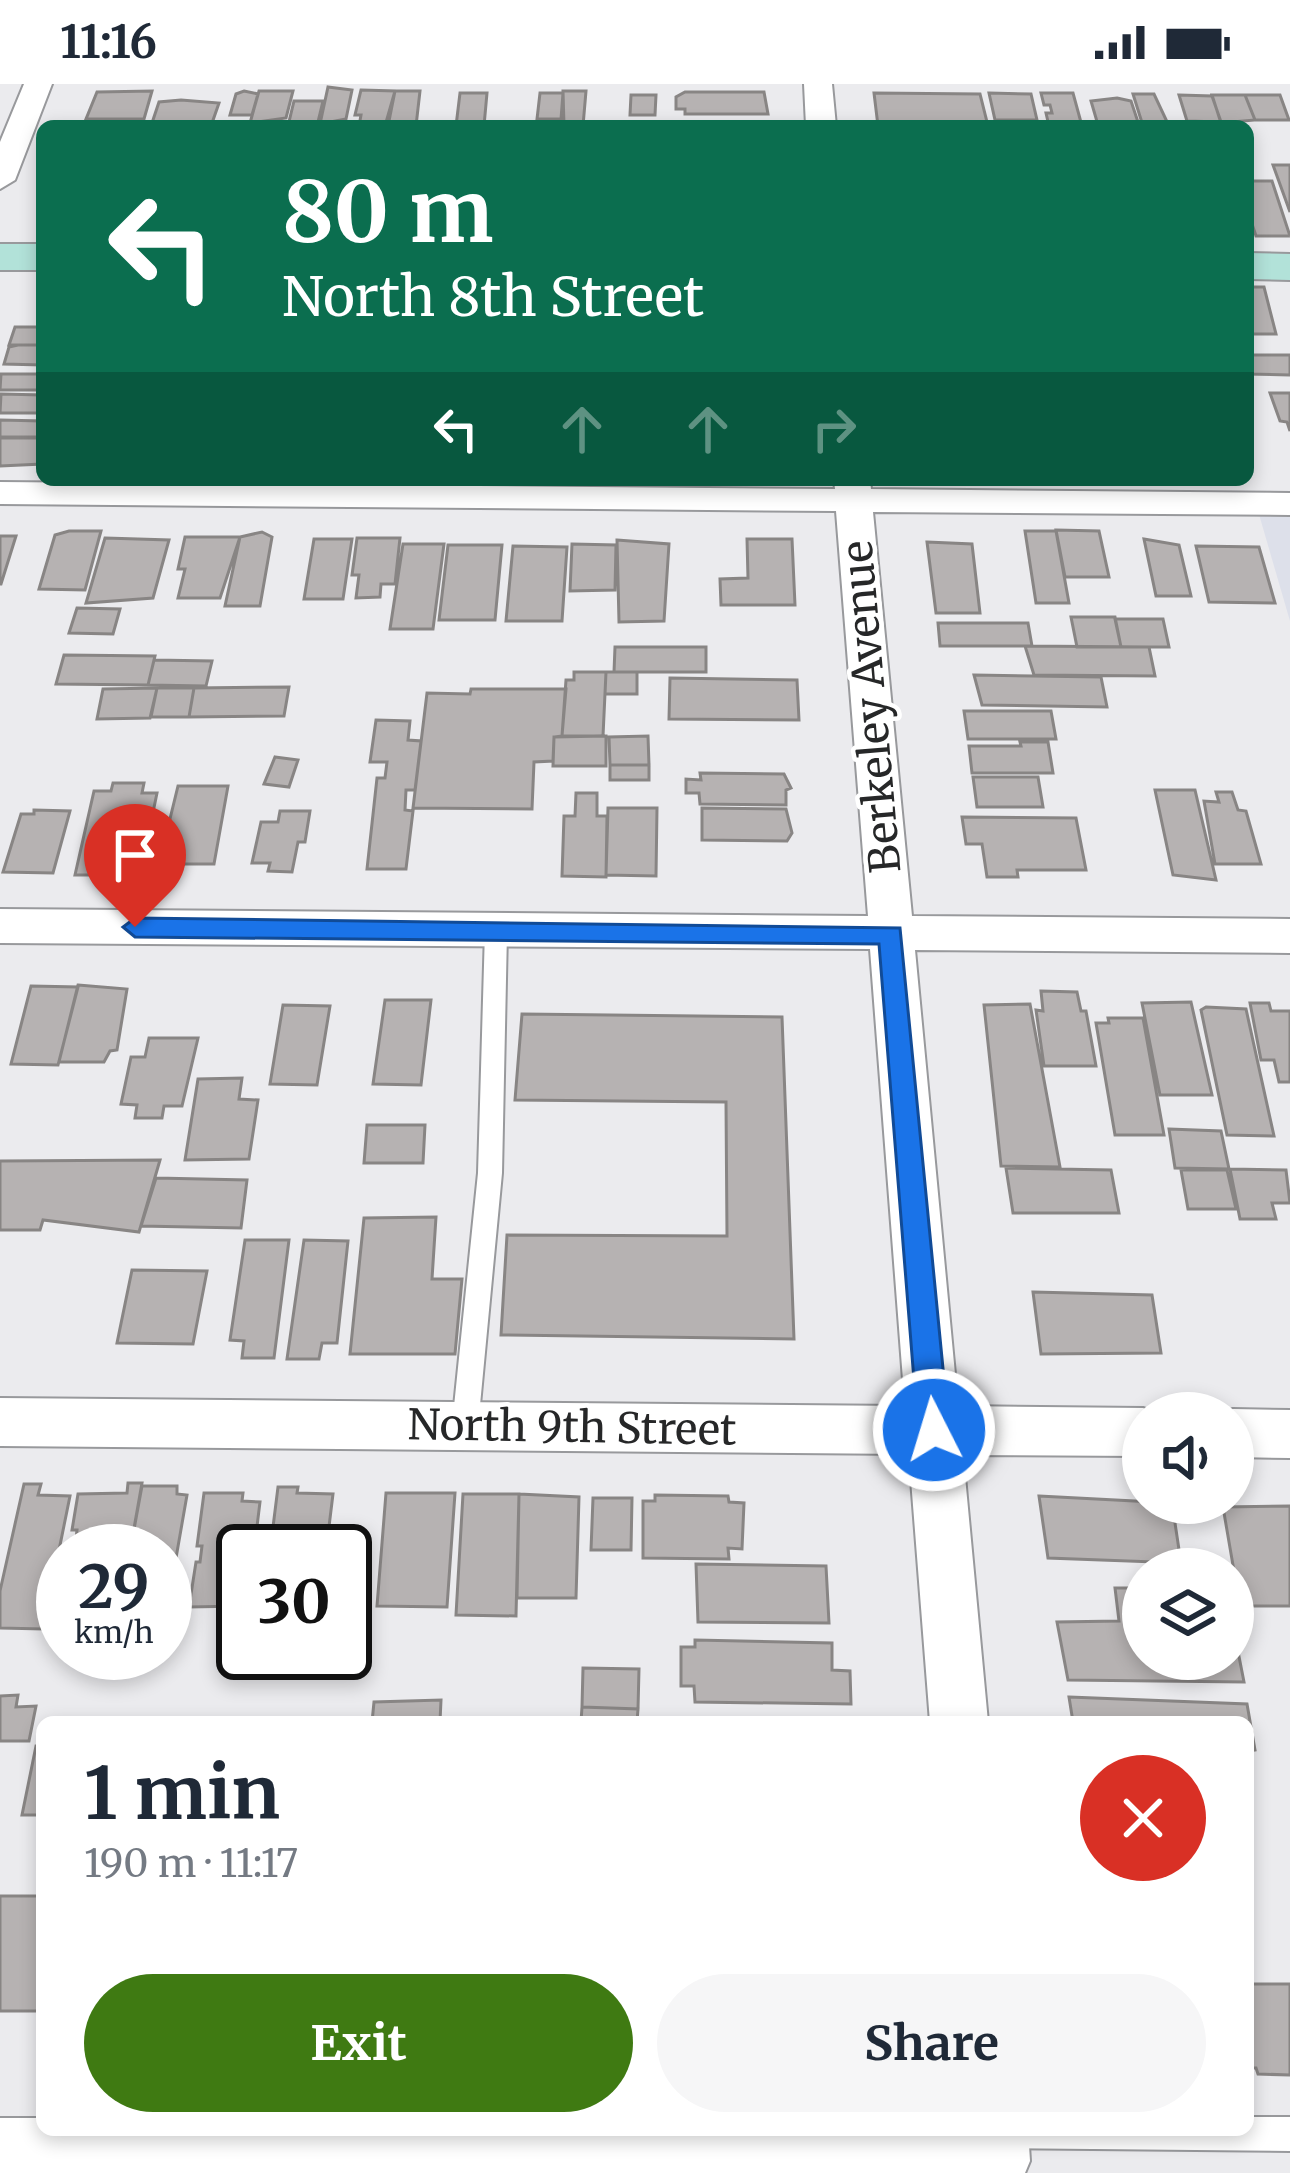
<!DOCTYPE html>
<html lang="en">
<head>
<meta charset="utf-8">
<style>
	body { margin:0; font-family:Merriweather,serif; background:#f6f6f7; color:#1f2937; height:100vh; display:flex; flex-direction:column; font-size:45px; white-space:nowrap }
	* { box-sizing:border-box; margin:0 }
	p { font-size:39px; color:#747a83 }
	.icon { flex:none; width:66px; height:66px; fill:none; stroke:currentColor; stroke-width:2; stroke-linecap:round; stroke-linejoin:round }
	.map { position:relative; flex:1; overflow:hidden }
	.panel { position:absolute; left:36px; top:1632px; width:1218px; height:420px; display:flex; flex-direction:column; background:#fff; border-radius:18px; box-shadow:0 6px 18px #0003 }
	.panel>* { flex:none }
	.hud { position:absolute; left:36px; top:36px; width:1218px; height:366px; border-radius:18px; box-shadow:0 6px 18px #0003; background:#0b6e4f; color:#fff; overflow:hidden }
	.tools { position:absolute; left:1122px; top:1308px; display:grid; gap:24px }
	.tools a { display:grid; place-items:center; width:132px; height:132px; border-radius:50%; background:#fff; box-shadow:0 6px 18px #0003; font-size:60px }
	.speed { position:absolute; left:36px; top:1440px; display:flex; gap:24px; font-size:60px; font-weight:700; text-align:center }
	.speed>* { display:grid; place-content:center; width:156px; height:156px; border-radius:50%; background:#fff; box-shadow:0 6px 18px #0003; line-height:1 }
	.speed small { font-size:30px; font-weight:400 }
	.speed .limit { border:6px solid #111; border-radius:18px; background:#fff; color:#111 }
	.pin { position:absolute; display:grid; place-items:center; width:102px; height:102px; color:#fff; margin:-123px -51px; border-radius:50% 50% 50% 0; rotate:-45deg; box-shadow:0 0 12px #0007 }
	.pin .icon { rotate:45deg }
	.me { position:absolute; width:132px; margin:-66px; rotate:355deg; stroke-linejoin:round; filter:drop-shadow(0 0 9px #0008) }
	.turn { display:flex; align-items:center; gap:42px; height:252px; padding:0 48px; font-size:54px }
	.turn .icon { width:156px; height:156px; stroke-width:2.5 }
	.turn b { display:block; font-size:84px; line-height:102px }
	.lanes { display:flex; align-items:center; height:114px; padding:0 48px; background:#0003; justify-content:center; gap:60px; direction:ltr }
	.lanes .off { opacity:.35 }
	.round { display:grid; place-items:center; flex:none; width:126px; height:126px; border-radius:63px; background:#f6f6f7 }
	.summary { display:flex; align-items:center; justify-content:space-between; height:204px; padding:0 48px }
	h1 { font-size:72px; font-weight:700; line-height:90px }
	.action { display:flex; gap:24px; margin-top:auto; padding:24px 48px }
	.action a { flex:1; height:138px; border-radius:72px; background:#3f7a12; color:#fff; font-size:48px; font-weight:700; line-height:138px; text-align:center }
	.action a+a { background:#f6f6f7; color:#1f2937 }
	.status { display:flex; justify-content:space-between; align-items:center; height:84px; padding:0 60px; background:#fff; direction:ltr }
	.status svg { height:33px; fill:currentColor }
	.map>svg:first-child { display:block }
	.built { fill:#dde0ea }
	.building { fill:#b6b2b2; stroke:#888584; stroke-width:3 }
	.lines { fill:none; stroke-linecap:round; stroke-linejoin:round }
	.lane-casing { stroke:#98999c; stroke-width:4 }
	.street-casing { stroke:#98999c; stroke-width:4 }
	.secondary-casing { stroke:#98999c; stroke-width:4 }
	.lane { fill:#fff; fill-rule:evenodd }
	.street { fill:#fff; fill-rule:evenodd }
	.secondary { fill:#b2e2d9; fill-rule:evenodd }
	.route { fill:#1a73e8; stroke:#114b97; stroke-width:3 }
	.labels { text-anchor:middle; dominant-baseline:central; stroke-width:9; stroke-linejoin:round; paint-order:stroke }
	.street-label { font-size:42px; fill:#262728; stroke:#fff }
</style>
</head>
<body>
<div class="status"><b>11:16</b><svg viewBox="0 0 49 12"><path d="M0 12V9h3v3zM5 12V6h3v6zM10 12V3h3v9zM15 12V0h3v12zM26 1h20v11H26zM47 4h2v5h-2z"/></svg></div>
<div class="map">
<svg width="1290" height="2089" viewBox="0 0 1290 2089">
	<rect width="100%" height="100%" fill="#ebebee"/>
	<path class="built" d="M1256,420H1290V537Z"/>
	<path class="building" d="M328,3L352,6L346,35L320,40Z
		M361,6L395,7L385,42H359L361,31H355Z
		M152,7L144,35H86L97,8Z
		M244,7L258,10L252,31H230L236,10Z
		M259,7H293L286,34L250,39Z
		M395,7H420L416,42H388Z
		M563,7H586L583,42H564Z
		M685,8H764L768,30H685V25H676V13Z
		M460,9H487L484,42H456Z
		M540,9H563L561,35H537Z
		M874,9L980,10L988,42H878Z
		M989,9L1031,10L1037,36H995Z
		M1041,9H1073L1082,42H1049L1046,29H1052L1050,21H1044Z
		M1133,10H1154L1169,42H1143Z
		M631,11H656L655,31H630Z
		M1179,11L1212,12L1221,38L1187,37Z
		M1212,11H1245L1255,36L1221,39Z
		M1245,11H1280L1289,36H1255Z
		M1117,14L1131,17L1139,41H1098L1091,17Z
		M181,16L219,19L211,42H151L159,18Z
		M294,17H323L317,42H288Z
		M1273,81H1290V128Z
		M1248,97H1272L1290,152H1256L1248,128Z
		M1248,203H1264L1276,250H1248Z
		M15,243H42V261H9Z
		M18,261H42V281L4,280L9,263Z
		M1248,271H1290V291L1248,290Z
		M1,290H42V306H0Z
		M1270,309H1290V347L1287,338L1280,337Z
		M1,310L42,311V329H0Z
		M0,336L42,337V353H0Z
		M0,354H42V380L0,382Z
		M1056,446L1099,447L1109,493H1065Z
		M69,447H101L85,506L39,505L55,451Z
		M1025,447H1056L1069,519H1036Z
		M262,448L272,453L260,522H225L240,453Z
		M0,452H16L1,500H0Z
		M185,453H240L220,514H178L185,485H178Z
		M105,454L169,456L153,514L86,519Z
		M357,454H400L395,500H381L380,513L356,514L359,491H352Z
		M314,455H352L343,515H304Z
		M747,455H792L795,521H721L720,495L748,494Z
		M1144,455L1179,461L1191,512H1156Z
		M617,456L669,460L664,537L619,538Z
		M927,458L972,460L980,529H936Z
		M403,460H444L433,545H390Z
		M572,460L616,461L615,506L570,507Z
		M448,461H502L495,536H439Z
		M513,462L567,463L562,537H506Z
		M1196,462L1259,463L1275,519L1209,518Z
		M77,524L120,525L113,550L69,549Z
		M1071,533H1115L1121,563H1077Z
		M1115,535H1163L1169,563H1121Z
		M938,539H1028L1032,562H940Z
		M1025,562L1149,563L1155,592L1034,591Z
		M615,563H706V588H614Z
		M64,571L155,572L148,601L56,600Z
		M154,576L212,577L206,602L148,601Z
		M574,588H606L603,652H562L566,596H574Z
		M606,588H637V610H605Z
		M974,591L1101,593L1107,623L982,621Z
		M670,594L797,596L799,636L669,635Z
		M289,603L284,632L189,633L194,604Z
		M157,604L150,634L97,635L103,605Z
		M157,604H194L189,633H151Z
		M471,605H566L562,652L554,653L553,677L534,678L532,725L413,724L427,609L470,610Z
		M964,627H1051L1056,655H968Z
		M376,636L410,637L408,656L421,657L415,706H406L405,726L413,727L406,785H367L377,694H385L387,678H370Z
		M606,652V682H553L554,653Z
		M648,652L649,681H610L609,653Z
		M1020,658H1048L1053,689H972L969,662H1021Z
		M275,673L298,676L289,703L264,700Z
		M610,681H649V696H610Z
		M700,689L784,690L791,704L786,706V721L700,720L699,709H686V695L701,696Z
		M973,693H1038L1043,723H977Z
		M113,699H144L142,709H157L140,791H75L94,707H111Z
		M178,702H228L214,780H159Z
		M1155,706H1195L1216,796L1173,791Z
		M1216,708H1232L1238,726L1246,727L1261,780H1215L1204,717L1219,718Z
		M576,709H597V732H607L606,793L562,792L564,732H575Z
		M608,724H657L656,792L606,791Z
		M702,724L786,725L792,749L787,757L702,756Z
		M34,726L70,727L53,789L3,788L21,730H34Z
		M280,727H310L305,758H298L292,788L268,787L270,779H252L261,738H278Z
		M962,733L1076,734L1086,786H1017L1018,793H987L982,760H966Z
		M78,901L127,905L117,966L110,967L104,978H59Z
		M31,902L78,903L58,981L11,980Z
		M1041,907L1077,908L1081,927H1086L1096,982H1044L1036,926L1043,927Z
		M385,916H431L421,1001L373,1000Z
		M1191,918L1212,1011H1160L1142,919Z
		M1250,919H1269L1271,927H1290V998H1279L1274,976H1261Z
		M1030,920L1060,1083L1001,1082L984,921Z
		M283,921L330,922L317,1001L270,1000Z
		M1206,923L1246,925L1274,1052L1227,1051L1201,926Z
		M522,930L782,933L794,1255L501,1251L507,1151L727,1152L726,1018L515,1016Z
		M1108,934H1143L1164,1051H1115L1096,939H1109Z
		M149,954H198L182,1022H164L162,1034H135L137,1021L121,1020L131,973H145Z
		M242,994L239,1015L258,1016L249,1075L185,1076L198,995Z
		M367,1041H425L423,1079H364Z
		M1169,1045L1221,1047L1229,1085L1175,1084Z
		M160,1076L139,1148L43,1136L40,1146H0V1077Z
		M1006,1084L1111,1086L1119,1129H1013Z
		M1230,1085L1286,1086L1290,1119H1272L1276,1135H1240Z
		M1181,1086H1227L1236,1125H1188Z
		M156,1094L247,1096L241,1144L141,1142Z
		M436,1133L432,1195H462L455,1270H350L364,1134Z
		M245,1156H289L274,1274H242L244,1257L230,1256Z
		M304,1156L348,1157L337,1259H322L319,1275H287Z
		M132,1186L207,1187L193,1260L117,1259Z
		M1033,1208L1152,1211L1161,1269L1041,1270Z
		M128,1399H142L130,1467H68L70,1457L76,1456L77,1446H72L78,1410L127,1409Z
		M24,1400H41L38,1411L70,1412L43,1545L0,1544V1507Z
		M142,1402H177V1410L187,1411L165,1537V1467H130Z
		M278,1403H298L297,1409L333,1410L326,1467H270Z
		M204,1409H243L242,1417L260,1418L254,1467H243V1522L189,1523L196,1478H200L202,1462H197Z
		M386,1409H455L447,1523L377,1522Z
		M463,1410H519L516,1532L456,1531Z
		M519,1410L579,1413L576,1514H517Z
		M655,1411L728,1412L729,1418L744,1419L742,1465L728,1464L729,1475L643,1474V1417H655Z
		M1039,1412L1172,1419L1181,1479L1048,1474Z
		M593,1414H632L631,1466H591Z
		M1290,1422V1522H1240L1223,1423Z
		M696,1480L826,1482L829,1539L698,1538Z
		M1115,1504H1143V1575H1233L1234,1547L1244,1598L1068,1596L1057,1538L1119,1537Z
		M695,1556L832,1559V1586L850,1587L851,1620L695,1618L694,1602H681V1563H695Z
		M583,1584L639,1585L638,1625L582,1623Z
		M18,1611L16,1623L36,1622L29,1657H0V1612Z
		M1069,1613L1247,1620L1255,1666L1248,1667V1638H1073Z
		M441,1616L440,1638H372L374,1618Z
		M582,1623L638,1625L637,1638H581Z
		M36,1662H42V1731H22Z
		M0,1812H42L40,1927H0Z
		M1248,1900H1290V1991L1258,1990L1256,1984H1248Z"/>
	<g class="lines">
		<g class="lane-casing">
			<path id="lane" d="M496,839L507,847L502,1089L478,1342L474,1351L465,1354L456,1351L452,1342L478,1089L485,847Z
				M1248,2033H1290V2067L998,2064L986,2059L981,2047L1248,2046Z"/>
		</g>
		<g class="street-casing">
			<path id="street" d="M24,0H52L15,96L0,105V58Z
				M804,0H832L836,42H806Z
				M834,396H870L871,405L1290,409V431L873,428L912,832L1290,835V869L915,866L958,1322L1143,1324L1157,1329H1143V1372L963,1371L988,1638H930L909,1370L0,1362V1314L905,1322L870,865L0,859V825L868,832L836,427L0,420V398L835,405Z
				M1233,1325L1290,1326V1374L1233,1373V1329H1222Z
				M0,2034H42V2046H1028L1030,2077L1025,2089H0Z"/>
		</g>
		<g class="secondary-casing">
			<path id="secondary" d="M0,160H42V186H0Z
				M1248,169L1290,170V196L1248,195Z"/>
		</g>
		<use href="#lane" class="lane"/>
		<use href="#street" class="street"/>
		<use href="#secondary" class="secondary"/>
	</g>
	<path class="route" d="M135,834L900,844L949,1346L944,1356L934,1360L923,1356L918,1346L879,860L135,853L123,843Z"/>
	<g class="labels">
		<g class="street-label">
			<text transform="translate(871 623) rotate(-95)">Berkeley Avenue</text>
			<text transform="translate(572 1343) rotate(1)">North 9th Street</text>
		</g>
	</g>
</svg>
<div class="tools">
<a><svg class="icon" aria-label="sound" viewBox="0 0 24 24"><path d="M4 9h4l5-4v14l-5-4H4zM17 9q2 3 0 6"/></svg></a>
<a><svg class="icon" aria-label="layers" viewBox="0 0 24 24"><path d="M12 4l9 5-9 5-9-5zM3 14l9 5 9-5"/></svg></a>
</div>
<div class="speed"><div>29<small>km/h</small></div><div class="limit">30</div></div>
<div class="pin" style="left:135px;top:843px;background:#d93025"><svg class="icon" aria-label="arrive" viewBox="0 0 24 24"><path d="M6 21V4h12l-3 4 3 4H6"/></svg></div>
<svg class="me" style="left:934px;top:1346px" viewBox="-20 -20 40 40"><circle r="17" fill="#1a73e8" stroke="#fff" stroke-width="3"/><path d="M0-11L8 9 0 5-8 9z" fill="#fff"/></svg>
<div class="hud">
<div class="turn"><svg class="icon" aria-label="left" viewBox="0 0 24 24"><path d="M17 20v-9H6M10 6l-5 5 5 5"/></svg><div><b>80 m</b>North 8th Street</div></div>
<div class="lanes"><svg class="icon" aria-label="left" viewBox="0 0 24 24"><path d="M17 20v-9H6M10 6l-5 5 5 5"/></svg><svg class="icon off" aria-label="ahead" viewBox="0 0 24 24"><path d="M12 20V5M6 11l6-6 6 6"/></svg><svg class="icon off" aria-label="ahead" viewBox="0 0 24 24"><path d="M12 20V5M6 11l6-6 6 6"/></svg><svg class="icon off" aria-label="right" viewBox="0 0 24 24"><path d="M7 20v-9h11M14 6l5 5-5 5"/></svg></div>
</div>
<section class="panel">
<div class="summary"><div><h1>1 min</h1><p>190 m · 11:17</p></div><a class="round" style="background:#d93025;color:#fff"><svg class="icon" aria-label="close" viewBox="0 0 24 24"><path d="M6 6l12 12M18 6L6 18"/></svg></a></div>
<div class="action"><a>Exit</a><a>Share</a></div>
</section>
</div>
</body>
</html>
